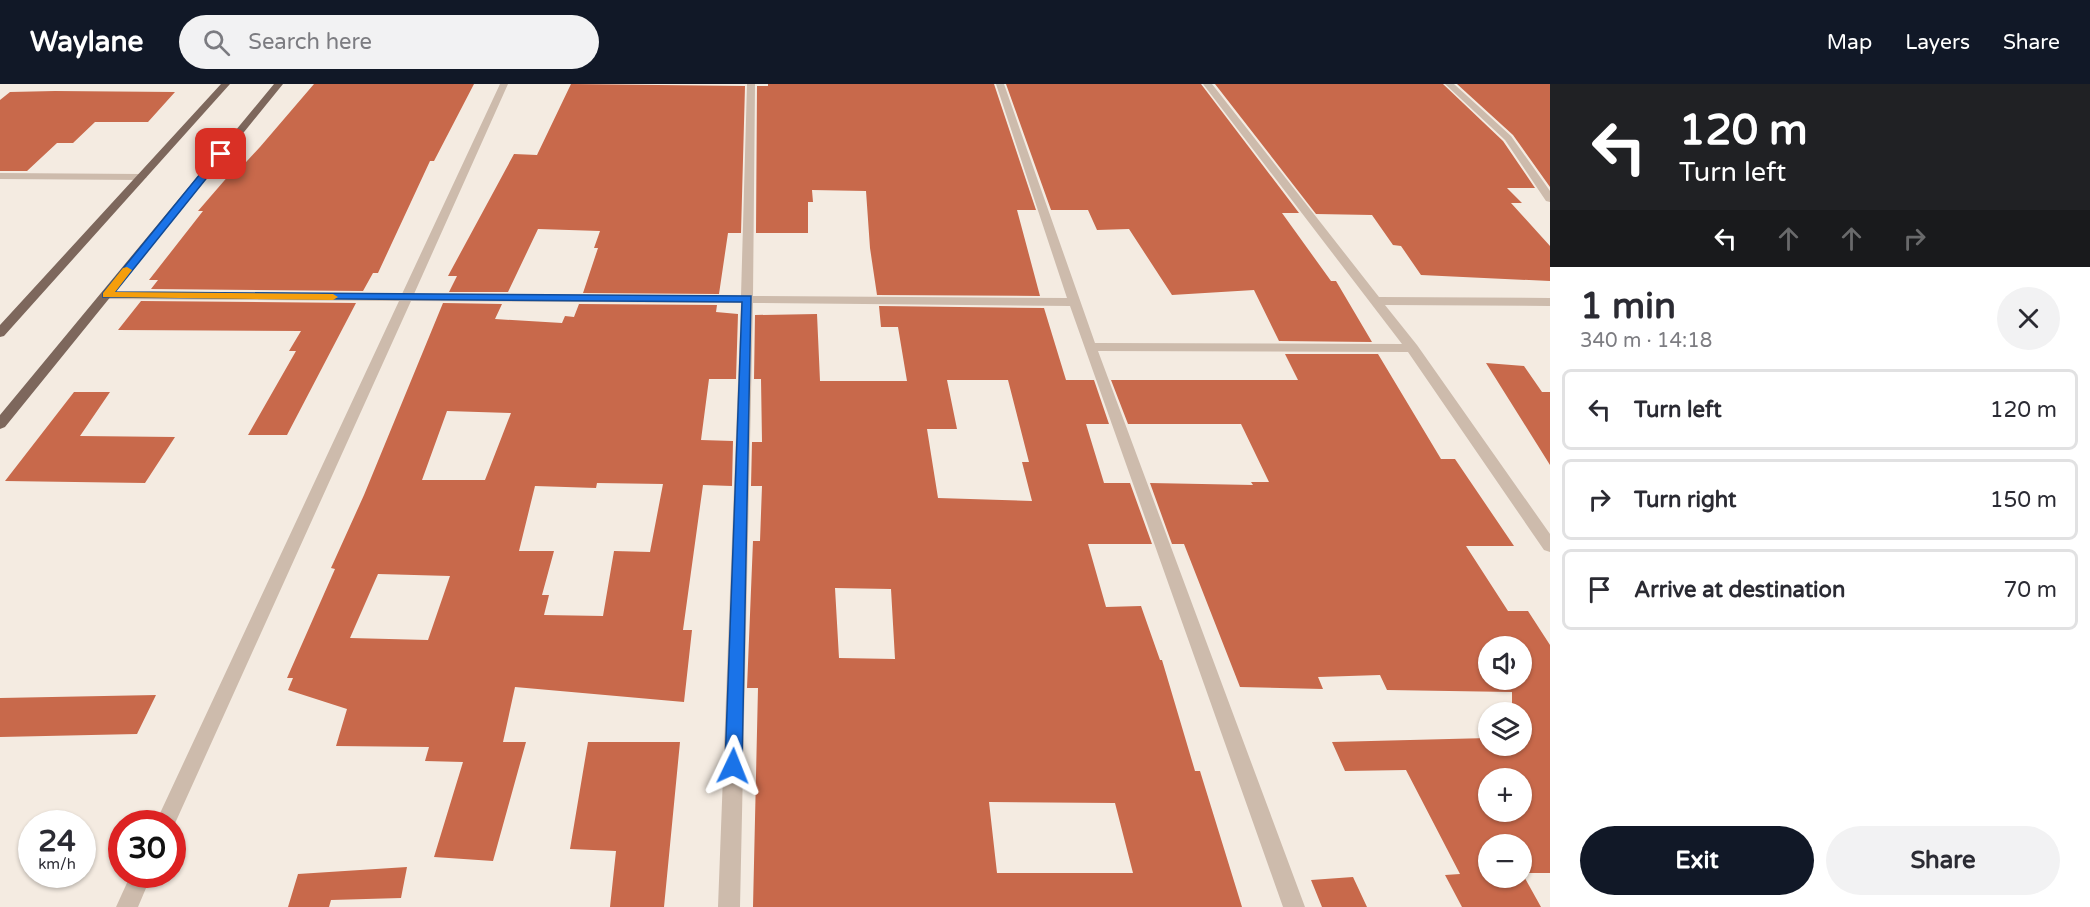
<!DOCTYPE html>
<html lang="en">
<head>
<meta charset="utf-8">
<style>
	body { margin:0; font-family:"Varela Round",sans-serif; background:#f2f2f3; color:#2b2b33; height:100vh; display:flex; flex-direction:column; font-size:22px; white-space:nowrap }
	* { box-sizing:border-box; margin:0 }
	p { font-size:20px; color:#7c7c81 }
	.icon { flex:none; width:33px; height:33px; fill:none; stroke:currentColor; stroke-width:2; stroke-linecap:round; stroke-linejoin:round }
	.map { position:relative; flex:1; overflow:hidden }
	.drawer { display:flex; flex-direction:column; background:#fff; width:540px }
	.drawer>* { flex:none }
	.top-card { background:#202124; color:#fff; overflow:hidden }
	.tools { position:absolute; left:1478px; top:552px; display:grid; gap:12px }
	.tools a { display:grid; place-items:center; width:54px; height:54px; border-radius:50%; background:#fff; box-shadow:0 2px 4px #0004; font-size:30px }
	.speed { position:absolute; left:18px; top:726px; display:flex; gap:12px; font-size:30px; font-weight:700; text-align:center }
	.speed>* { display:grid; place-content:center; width:78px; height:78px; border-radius:50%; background:#fff; box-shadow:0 2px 4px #0004; line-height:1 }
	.speed small { font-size:15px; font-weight:400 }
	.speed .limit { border:9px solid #d22; background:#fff; color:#111 }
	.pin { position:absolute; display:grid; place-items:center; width:51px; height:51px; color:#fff; margin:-26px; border-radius:12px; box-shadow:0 3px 9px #0006 }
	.me { position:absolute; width:66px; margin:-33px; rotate:2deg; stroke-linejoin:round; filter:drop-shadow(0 0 4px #0008) }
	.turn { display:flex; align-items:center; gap:21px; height:126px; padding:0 30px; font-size:27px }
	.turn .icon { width:78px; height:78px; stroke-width:2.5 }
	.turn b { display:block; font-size:42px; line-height:51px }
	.lanes { display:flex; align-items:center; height:57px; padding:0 30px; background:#0003; justify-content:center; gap:30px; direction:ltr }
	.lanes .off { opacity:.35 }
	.round { display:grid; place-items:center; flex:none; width:63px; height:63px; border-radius:32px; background:#f2f2f3 }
	.headline { display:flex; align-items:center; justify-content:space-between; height:102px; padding:0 30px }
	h1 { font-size:36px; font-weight:700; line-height:45px }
	.cta { display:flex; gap:12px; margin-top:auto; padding:12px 30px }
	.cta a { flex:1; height:69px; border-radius:36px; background:#111827; color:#fff; font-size:24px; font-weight:700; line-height:69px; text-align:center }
	.cta a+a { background:#f2f2f3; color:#2b2b33 }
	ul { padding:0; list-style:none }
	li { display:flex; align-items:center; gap:18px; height:81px; margin:0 12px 9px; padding:0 18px; border:3px solid #e1e1e2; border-radius:9px }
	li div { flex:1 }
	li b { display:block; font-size:22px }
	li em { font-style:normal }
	header { display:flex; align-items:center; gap:36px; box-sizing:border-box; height:84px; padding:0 30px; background:#111827; color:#fff }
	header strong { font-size:28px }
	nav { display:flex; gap:33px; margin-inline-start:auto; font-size:21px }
	.search { width:420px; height:54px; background:#f2f2f3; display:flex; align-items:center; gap:15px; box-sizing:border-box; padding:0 21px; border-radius:33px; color:#7c7c81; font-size:22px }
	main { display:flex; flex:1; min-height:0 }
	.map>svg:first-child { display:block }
	.building { fill:#c8694b; fill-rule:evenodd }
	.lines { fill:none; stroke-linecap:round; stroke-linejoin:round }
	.minor { fill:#cdbbac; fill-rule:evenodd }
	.major { fill:#7d675c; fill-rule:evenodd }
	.route { fill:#1a73e8; stroke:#114b97; stroke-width:1.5 }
	.slow { fill:#f59e0b }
</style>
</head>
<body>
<header>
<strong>Waylane</strong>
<div class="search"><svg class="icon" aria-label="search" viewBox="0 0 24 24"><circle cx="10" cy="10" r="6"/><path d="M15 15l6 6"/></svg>Search here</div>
<nav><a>Map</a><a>Layers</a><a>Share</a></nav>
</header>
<main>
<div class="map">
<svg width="1550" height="823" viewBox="0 0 1550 823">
	<rect width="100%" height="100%" fill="#f4ebe1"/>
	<path class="building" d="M314,0H474L434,77H430L378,189H373L363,207L151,205L158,196H149L203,127H198L230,90H235L260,63Z
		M571,0L745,2L741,149H728L719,210L583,209L598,164H594L600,147L538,145L508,208H449L457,192H448L514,70L537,71Z
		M768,0H994L1036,126H1017L1040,212L877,211L870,164L866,107L812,106L813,118H808V149H756L757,2H768Z
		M1006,0H1201L1299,129H1282L1331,197H1336L1372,258L1279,257L1254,206L1172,211L1129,145L1097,146L1088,126H1051Z
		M1215,0H1443L1503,57L1535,104H1507L1522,119H1511L1550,162V197L1421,191L1401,162L1393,161L1372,131L1316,130Z
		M1457,0H1550V103L1513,51Z
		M10,8L55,7L175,8L148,38H95L73,59H57L27,87H0V16Z
		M141,217L356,219L287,351H248L296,267H289L301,247L118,246Z
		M443,219L502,220L495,235L562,239L565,232L574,233L579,220L717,221L716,228L738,230L736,295H709L701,356L733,357L732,402L703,401L683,546H692L684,618L515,603L503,658H526L493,777L434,773L463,678L425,677L429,663L336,662L347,625L288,606L293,594H287L335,485L331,484L364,411ZM447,327L511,329L485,396H422ZM597,399L663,400L650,468L614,467L603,532L544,531L549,511H542L554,467H519L535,402L596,404ZM378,490L450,492L428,556L350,554Z
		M879,222L1044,224L1066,296H1094L1109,340H1086L1104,399H1130L1152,460H1088L1106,523L1141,522L1160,576H1162L1195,687H1200L1242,823H753L758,604H747L753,457H760L762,402H751L752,358H762L761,295H754L755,231L817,230L820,297H907L898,243H881ZM947,296H1008L1029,378H1022L1032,417L938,414L927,345H957ZM835,504L891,505L895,575L839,574ZM989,718L1115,719L1133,789H997Z
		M1285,270H1378L1441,375H1455L1514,462H1466L1508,527H1528L1550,561V789H1522L1541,823H1462L1445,791L1460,790L1406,686L1345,687L1332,658L1488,654V662H1521V628H1512V608L1387,606L1380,591L1318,593L1323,605L1240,603L1184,460H1172L1150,399L1253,401L1251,398H1269L1241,340H1128L1111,296H1298ZM1488,562H1521V596H1488ZM1488,694H1521V728H1488ZM1488,760H1521V794H1488Z
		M1486,279L1524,282L1542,308H1550V381Z
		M74,308H110L80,352L175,353L145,399L5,397Z
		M156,611L137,650L0,653V614Z
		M588,658H680L664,823H610L616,767L570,765Z
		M407,783L401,814L331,816L329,823H288L298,790Z
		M1353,793L1367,823H1322L1311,796Z"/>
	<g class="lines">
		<path class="minor" d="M500,0H508L414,210L741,212L747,0H755L753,212L1067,214L996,0H1004L1095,259L1402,260L1203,0H1212L1379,213L1550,214V222L1385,221L1417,261L1550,450V468L1544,466L1408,268L1098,267L1305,823H1283L1070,222L753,219L740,823H718L741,219L411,217L172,746V740H155L399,217L106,215L100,211L106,207L402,210Z
			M1445,0H1454L1511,52L1550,107V118L1546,117L1505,56Z
			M0,89L142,90L147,93L142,96L0,95Z
			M131,790H152L138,823H116Z"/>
		<path class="major" d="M221,0H230L4,252L0,253V241Z
			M274,0H283L5,343L0,345V331Z"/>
	</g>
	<path class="route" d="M218,68L226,70L115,208L751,212L742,682L739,688L733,690L727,688L725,682L742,218L103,213V209Z"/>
	<path class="slow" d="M127,183L132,186L115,208L333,210L338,213L333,216L103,213V209L123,184Z"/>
</svg>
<div class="tools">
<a><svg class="icon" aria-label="sound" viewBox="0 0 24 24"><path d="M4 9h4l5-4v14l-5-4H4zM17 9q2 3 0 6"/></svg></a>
<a><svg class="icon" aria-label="layers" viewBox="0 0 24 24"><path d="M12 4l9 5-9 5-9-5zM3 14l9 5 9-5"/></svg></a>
<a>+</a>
<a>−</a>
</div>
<div class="speed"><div>24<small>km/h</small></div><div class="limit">30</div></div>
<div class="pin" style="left:221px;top:70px;background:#d93025"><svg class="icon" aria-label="arrive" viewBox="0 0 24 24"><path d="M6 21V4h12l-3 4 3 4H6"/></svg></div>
<svg class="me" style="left:733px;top:682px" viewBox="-20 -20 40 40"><path d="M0-17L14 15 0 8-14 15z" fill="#1a73e8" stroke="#fff" stroke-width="4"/></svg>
</div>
<section class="drawer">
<div class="top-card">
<div class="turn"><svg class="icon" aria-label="left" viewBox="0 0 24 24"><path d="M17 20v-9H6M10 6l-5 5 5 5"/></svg><div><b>120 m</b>Turn left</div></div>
<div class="lanes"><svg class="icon" aria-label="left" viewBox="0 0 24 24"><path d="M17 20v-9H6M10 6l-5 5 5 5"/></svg><svg class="icon off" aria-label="ahead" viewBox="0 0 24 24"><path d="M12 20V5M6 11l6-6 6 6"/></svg><svg class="icon off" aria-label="ahead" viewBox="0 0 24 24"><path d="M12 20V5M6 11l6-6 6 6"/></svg><svg class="icon off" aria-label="right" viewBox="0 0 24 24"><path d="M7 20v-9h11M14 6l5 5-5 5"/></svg></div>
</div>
<div class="headline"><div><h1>1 min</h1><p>340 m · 14:18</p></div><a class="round"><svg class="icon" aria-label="close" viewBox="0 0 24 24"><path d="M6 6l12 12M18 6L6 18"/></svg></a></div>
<ul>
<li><svg class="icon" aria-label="left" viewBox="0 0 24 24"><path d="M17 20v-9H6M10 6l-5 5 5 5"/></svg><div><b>Turn left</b></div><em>120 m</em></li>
<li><svg class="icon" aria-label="right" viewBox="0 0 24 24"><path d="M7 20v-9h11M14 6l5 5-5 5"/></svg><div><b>Turn right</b></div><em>150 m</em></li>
<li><svg class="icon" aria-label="arrive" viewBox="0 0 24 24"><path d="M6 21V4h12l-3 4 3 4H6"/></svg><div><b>Arrive at destination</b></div><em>70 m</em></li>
</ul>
<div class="cta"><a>Exit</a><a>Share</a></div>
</section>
</main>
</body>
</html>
